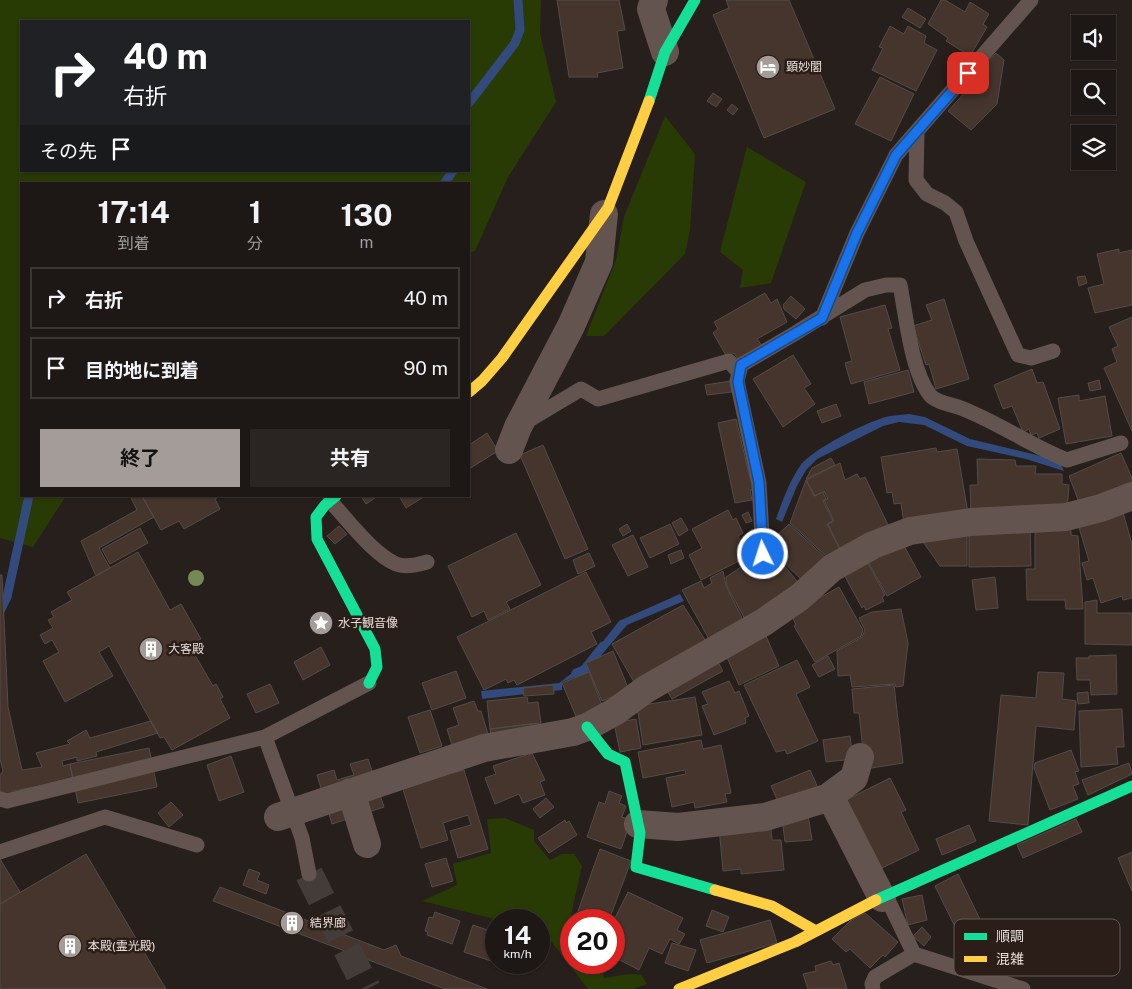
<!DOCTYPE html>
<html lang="ja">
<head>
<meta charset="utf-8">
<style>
	body { margin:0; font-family:"Public Sans","Noto Sans JP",sans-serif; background:#2a2422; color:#f1f3f6; height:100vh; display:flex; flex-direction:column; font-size:19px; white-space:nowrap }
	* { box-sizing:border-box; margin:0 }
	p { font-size:16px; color:#a09fa0 }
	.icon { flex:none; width:28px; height:28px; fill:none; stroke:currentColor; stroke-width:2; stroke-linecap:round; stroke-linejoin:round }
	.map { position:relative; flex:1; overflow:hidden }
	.side { position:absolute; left:20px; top:182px; width:450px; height:315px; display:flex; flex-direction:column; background:#1d1715; border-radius:0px; box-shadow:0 1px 4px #0004,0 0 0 1px #3b3634 }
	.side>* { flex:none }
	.banner { position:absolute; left:20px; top:20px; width:450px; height:152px; border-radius:0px; box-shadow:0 1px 4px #0004,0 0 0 1px #3b3634; background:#202124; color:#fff; overflow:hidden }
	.fabs { position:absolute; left:1071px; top:15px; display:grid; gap:10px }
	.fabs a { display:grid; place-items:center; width:45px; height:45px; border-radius:0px; background:#1d1715; box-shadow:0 1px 4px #0004,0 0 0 1px #3b3634; font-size:25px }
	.speed { position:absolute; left:485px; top:909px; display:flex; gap:10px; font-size:25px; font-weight:700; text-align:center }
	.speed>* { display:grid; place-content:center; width:65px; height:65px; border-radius:50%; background:#1d1715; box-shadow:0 1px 4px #0004,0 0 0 1px #3b3634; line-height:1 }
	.speed small { font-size:12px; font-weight:400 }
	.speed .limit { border:8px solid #d22; background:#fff; color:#111 }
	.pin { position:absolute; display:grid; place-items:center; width:42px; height:42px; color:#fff; margin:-21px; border-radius:10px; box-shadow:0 2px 8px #0006 }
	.me { position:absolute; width:55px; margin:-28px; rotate:356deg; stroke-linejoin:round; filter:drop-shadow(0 0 4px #0008) }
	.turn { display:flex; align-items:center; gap:18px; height:105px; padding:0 20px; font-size:22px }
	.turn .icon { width:65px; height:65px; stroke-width:2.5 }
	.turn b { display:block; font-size:35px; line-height:42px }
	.then { display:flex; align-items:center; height:48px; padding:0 20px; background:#0003; gap:10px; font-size:19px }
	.eta { display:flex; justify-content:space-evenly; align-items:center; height:85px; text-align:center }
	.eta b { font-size:30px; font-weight:700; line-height:35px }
	.button { display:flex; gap:10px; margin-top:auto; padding:10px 20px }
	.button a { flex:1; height:58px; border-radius:0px; background:#a49c98; color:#111; font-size:20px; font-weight:700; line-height:58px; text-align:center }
	.button a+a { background:#2a2422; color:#f1f3f6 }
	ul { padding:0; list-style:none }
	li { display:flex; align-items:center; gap:15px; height:62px; margin:0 10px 8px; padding:0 10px; border:2px solid #3b3634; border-radius:0px }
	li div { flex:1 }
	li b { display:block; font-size:19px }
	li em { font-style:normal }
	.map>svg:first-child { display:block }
	.green { fill:#293b04; fill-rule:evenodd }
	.water { fill:#324a7c }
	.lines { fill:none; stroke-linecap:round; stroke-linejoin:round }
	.stream { stroke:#324a7c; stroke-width:9 }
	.building { fill:#45352d; stroke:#524c49 }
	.secondary-tunnel { stroke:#443c39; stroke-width:28; stroke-dasharray:28 14; stroke-linecap:butt }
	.lane { stroke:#64544f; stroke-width:15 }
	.street { stroke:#64544f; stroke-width:28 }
	.fast { stroke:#16e098; stroke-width:11 }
	.slow { stroke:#ffcf43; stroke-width:11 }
	.tree { fill:#768954 }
	.route-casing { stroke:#114b97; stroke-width:12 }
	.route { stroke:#1a73e8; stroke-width:9 }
	.labels { text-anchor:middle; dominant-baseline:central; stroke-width:5; stroke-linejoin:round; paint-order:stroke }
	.poi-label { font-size:12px; fill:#e8dfdb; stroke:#2b1e18; text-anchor:start }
	.key { fill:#2b1e18; stroke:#645852; stroke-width:1 }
	.key-label { font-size:14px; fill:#e8dfdb }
</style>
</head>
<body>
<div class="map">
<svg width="1132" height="989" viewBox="0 0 1132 989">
	<rect width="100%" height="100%" fill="#271f1c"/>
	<path class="green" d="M0,0H541L540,33L556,102L508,177L475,251L469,253V184H21V496H66L33,547L0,538ZM21,21H469V171H21Z
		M665,116L695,154L690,230L685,254L604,336H586L616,260L624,217Z
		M747,147L806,182L771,283L740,288L743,270L720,252Z
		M505,818L534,830V841L550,860L562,854H574L582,866L571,915L573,920H571V962L602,963L604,978C618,977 627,972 641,975L647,984L633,989H588L544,932L539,930V920H499L422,901L457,885L453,864L491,853L487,819Z"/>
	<path class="water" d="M909,414L925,417L970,439L1045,457L1061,464L1064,471L1026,459L967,446L924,425L899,422L883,426L817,459L806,470L797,486L782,522L776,519C782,502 789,482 800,466C811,450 869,420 890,416C896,415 903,415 909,414Z
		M680,594L684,601L627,625L604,652L590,658L619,621Z
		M584,664L588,672L562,682V690L482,699L481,691L559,683Z"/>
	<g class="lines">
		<path class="stream" d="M469,103L515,43L520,30L518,0
			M444,184L453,171
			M0,611L7,597L29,496
			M576,673L584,670L603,646"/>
	</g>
	<path class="building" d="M557,0H619L625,30L617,31L623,68L597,73L598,77H569Z
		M726,0H789L835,109L764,138L713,15L729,8Z
		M941,0H945L965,12L970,2L989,14L983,24L987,27L970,56L946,41L948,38L928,24Z
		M908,8L926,19L920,28L902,17Z
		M890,26L904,34L908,26L926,36L924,43L937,50L916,91L872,70L883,48L879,47Z
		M996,53L1004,60L997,104L971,130L948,111L985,70L982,68Z
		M880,77L914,94L891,141L855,124Z
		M713,93L722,99L716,107L707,101Z
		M732,104L738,109L733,115L727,110Z
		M1119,249V253L1132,250V305L1095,313L1088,288L1104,284L1097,254Z
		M1085,276L1087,283L1079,286L1077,277Z
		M765,293L771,303L777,299L787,322L757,339L762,346L738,359L734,353L727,357L713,333L718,329L714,322Z
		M791,296L805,309L796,319L784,309L783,305Z
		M944,299L969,379L936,389L929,364L926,365L913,326L932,320L926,305Z
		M885,305L892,328L888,329L900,370L851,384L845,363L852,361L840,317Z
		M1132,317V431L1104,368L1117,362L1112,349L1118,346L1109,327Z
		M793,355L811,384L804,388L815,404L783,427L753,379Z
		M1032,369L1037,383L1043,382L1060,429L1039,438L1037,433L1031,435L1029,429L1023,432L1012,406L1003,409L994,385Z
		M908,370L914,392L869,404L864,382Z
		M1099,380L1101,389L1090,391L1088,383Z
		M731,381L732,392L707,395L705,385Z
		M1079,395V401L1105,396L1112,436L1066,444L1058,398Z
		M836,404L841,416L822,423L817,411Z
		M736,419L753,490H750L752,500L735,503L718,423Z
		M487,433L498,451L469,469V445Z
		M543,445L588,549L565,559L520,455Z
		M936,448L937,452L957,449L968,513L904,524L901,503L894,504L892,492L887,493L881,457Z
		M1121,453L1132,478V484L1080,505L1069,476Z
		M831,458L835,465L806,479L812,468Z
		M977,459L1015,460L1016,466H1036L1035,474H1062V484L1069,485L1067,512H971L970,485H978Z
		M840,463L845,480L857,474L860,479L865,477L889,527L841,551L828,524L834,521L824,500L828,499L824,491L815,496L806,480Z
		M806,480L814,496L823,492L826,499L823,501L833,521L827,524L840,550L827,557L790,523Z
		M130,496H142L154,517L99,548L110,568L96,576L81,541L137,510Z
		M142,496H220L215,499L220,509L184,529L179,521L161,530Z
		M361,496H378L366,504Z
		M399,496H425L406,508Z
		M1122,509L1132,544V598L1123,600L1122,596L1101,603L1093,578L1087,580L1082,563L1089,561L1077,521Z
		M728,510L733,520L736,518L743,533L738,536L746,551L742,553L745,558L701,580L689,555L702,548L692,529Z
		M748,512L752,521L746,523L742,515Z
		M681,518L688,530L679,536L672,523Z
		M627,524L631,531L623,536L619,529Z
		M670,524L679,544L650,558L640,538Z
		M789,524L828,560L806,584L770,549L772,547L768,544Z
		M339,526L347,534L335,544L327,536Z
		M140,528L148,543L110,564L102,549Z
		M1030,528L1031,566L969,567V529Z
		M1071,528V535L1078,536L1083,609H1066L1065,600H1027L1026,569H1035V529Z
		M967,532V566H940L919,536Z
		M516,533L541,585L506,602L510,609L488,620L484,611L472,617L448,566Z
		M633,535L648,567L628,576L612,545Z
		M903,544L921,577L887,596L866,558Z
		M681,550L684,558L671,564L668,555Z
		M138,552L170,610L181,604L201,639L189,645L213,686L216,684L223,697L220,699L230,718L172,750L164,737L160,738L109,646L99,652L113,676L65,702L43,661L59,652L52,640L45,644L40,635L53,628L48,620L54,617L51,612L72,600L67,592Z
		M589,553L595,566L578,574L573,560Z
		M756,557L762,567L775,559L778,564L782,563L801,586L746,621L727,586L726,577Z
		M865,558L885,595L882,597L884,601L866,610L864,606L862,608L842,571Z
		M723,571L726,586L744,622L710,641L682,590L701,581L704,588L712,583L710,578Z
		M586,572L611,622L591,632L597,644L517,685L514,680L508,683L506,679L484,690L457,637Z
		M0,575H2L8,707L22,770L42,767L36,753L70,744L67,741L86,730L90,738L151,721L158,733L96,752L97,756L77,761V757L62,761L63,766L70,764L73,780L13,791L0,805V775L3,771L0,759Z
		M995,577L998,608L976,610L972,580Z
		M839,587L863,630L861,636L815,662L794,626L796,625L791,614Z
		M1097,600V613H1132V645L1085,644V602Z
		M683,605L707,643L634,682L612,644Z
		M901,609L908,643L903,686L896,687L895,684L852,687L850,675L838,676L837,651L862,637L865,630L859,618L872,612Z
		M766,636L779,666L739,685L726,655Z
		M321,647L330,665L303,680L294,662Z
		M613,651L629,690L602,701L586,663Z
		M1116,655L1117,694L1091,695L1090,680H1077L1076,658H1089V656Z
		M828,656L835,669L819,677L812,665Z
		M716,659L723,671L672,699L665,687Z
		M797,660L810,687L796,694L818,741L787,754L785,750L776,752L744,685Z
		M456,671L466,698L432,710L422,683Z
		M589,672L604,710L578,721L562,683Z
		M1038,672L1064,673L1062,699L1076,701L1074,730L1036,726L1028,825L989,821L1001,695L1036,698Z
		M729,681L735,693L739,691L749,716L745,718L746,723L714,735L702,706L708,704L702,692Z
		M270,684L279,703L256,713L247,694Z
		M553,685L554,694L524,696L523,688Z
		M894,685L903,763L865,769L859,713H854L852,689Z
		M1088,692L1089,703L1078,704L1077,693Z
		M527,697L528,703L538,702L541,723L490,729L487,701Z
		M695,697L702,735L643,745L637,706Z
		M474,701L478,711H481L488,734L452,745L447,729L459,725L453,708Z
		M1122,709L1124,747H1116L1118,764L1081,767L1079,711Z
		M430,710L442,746L420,753L408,717Z
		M636,719L641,748L620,752L614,723Z
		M537,723L539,737L492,742L490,729Z
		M850,736L853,759L826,762L823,740Z
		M701,740L703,749L721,745L731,793L725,794L727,802L695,808L694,802L672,807L666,778L686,774L685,770L643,778L638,752Z
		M149,748L157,787L78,803L70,764Z
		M1071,750L1079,771L1075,772L1079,784L1073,786L1078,799L1050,810L1034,768L1035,763Z
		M532,753L545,780L540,782L545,795L523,803L519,794L495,804L485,778L496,774L493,766Z
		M231,756L244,792L219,801L207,765Z
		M368,759L384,807L332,824L317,775L334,770L337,780L354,775L350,764Z
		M1129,763L1132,774L1088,795L1082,780Z
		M464,770L488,849L458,858L450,831L471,825L468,815L443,823L448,840L421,848L402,786Z
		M810,770L819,790L780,806L771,786Z
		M890,778L906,810L901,812L919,850L878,870L842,802Z
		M609,791L622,796L619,803L626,806L622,817L631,820L621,849L587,837L599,802L605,804Z
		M546,798L554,807L540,818L533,809Z
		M171,802L183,815L169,827L158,813Z
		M808,815L812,840L785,842L782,818Z
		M1076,819L1082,832L1023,858L1017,845Z
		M565,820L566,823L569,821L577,835L549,853L538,838Z
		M969,825L976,841L942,855L936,839Z
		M719,827L771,829L772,840H781L784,870L741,874V869L723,871Z
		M600,849L631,861L609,920H595L577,914Z
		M1132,852V891L1118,858Z
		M86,854L166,989H0V904Z
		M446,858L453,881L432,887L425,864Z
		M0,859L20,892L0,904Z
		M249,869L260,873L257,880L269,885L266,894L243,885Z
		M958,874L989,938L963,943L935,886Z
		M220,887L384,950L396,945L401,956L487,989H445L213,901Z
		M628,892L683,918L677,930L685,934L679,944L670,939L662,954L649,948L639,970L614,957V938L616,934L614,933V920Z
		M922,895L927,920L908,925L902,899Z
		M712,910L729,917L723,932L706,926Z
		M435,912L460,921L452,944L427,935L428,932L425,931L429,917L433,918Z
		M865,913L898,942L885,957L883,955L870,968L850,949L846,952L832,939L851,920Z
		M770,920L777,943L707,963L700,940Z
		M473,925L496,933V957L494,962L464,952Z
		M922,927L931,937L924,946L913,936Z
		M672,943L696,950L688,971L665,963Z
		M831,961L833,965L839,963L847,989H808L803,974L816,971L815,966Z"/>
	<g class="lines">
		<path class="secondary-tunnel" d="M309,874L367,989"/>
		<path class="lane" d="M917,131L916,180L927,194L945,203L956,212L966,241L1018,355L1031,358L1053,351
			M822,318L857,233L896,155L1031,0
			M524,423L581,389L598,399L729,361L739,373
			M330,501C348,520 372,553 396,564C405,568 417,565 427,562
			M763,554L759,483L737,381L741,365L794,334L865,290L886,285H900C906,315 911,371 930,395C935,402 953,405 961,408C997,422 1030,445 1067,460L1121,443
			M265,737L302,838L309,874
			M0,799L7,801L265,737L369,683
			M0,852L105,817L197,845
			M886,896L914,954L1023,989
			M873,989L872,984L875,977L914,954"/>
		<path class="street" d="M654,0L651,9L665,52
			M509,450L518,427L571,326L599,262L604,214
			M351,792L367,844
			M830,796L882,898
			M278,817L484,748L573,732L587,727L616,711L646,689L764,622L800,597L832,568L873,545L910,531L971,522L1066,517L1101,508L1132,496
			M638,824L678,827L765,817L827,798L854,778L860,757"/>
		<path class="fast" d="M649,101L665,52L695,0
			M336,496L325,505L316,517L317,539L375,649L377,667L369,683
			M587,727L608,754L625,762L640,833L636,867L715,890
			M876,900L1132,786"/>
		<path class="slow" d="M469,392L482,381L502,358L608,208L649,101
			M715,890L772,906L816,931
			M679,989L795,942L876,900"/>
	</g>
	<circle class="tree" cx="196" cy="578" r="8"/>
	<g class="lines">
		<g class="route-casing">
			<path id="route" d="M763,554L759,482L738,382L741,365L822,318L857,233L896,155L968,73"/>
		</g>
		<use href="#route" class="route"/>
	</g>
	<defs>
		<g id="hotel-disc" transform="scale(1.25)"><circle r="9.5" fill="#a49c98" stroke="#2b1e18"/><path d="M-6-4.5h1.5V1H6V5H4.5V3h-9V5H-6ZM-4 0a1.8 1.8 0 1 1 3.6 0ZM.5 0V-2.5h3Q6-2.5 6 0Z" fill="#fff"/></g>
		<g id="sight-disc" transform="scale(1.25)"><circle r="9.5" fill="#a49c98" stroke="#2b1e18"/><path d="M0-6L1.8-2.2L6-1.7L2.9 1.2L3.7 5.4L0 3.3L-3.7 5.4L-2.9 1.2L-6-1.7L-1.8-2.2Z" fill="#fff"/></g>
		<g id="building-disc" transform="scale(1.25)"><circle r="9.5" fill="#a49c98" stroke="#2b1e18"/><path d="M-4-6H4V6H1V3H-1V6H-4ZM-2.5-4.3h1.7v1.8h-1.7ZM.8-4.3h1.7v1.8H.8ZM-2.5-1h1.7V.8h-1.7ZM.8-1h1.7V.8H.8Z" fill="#fff"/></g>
	</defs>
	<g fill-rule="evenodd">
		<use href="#hotel-disc" x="768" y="67"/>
		<use href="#sight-disc" x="321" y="623"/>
		<use href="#building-disc" x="151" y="649"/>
		<use href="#building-disc" x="292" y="923"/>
		<use href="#building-disc" x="70" y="946"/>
	</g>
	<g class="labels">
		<g class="poi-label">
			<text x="786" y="67">顕妙閣</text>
			<text x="338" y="623">水子観音像</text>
			<text x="168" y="649">大客殿</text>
			<text x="310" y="923">結界廊</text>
			<text x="88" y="946">本殿(霊光殿)</text>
		</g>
	</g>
	<rect x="954" y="919" width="166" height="57" rx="8" class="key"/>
	<rect x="964" y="933" width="23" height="7" fill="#16e098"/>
	<rect x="964" y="956" width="23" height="6" fill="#ffcf43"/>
	<g class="key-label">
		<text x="996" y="941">順調</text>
		<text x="996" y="964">混雑</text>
	</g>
</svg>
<div class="fabs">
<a><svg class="icon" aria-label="sound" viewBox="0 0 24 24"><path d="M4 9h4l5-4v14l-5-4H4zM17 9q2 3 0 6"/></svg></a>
<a><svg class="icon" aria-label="search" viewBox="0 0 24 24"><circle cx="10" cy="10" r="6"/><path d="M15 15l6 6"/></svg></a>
<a><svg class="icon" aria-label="layers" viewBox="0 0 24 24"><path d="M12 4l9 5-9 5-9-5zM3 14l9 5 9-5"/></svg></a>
</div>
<div class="speed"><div>14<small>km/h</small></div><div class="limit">20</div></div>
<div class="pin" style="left:968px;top:73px;background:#d93025"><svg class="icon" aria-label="arrive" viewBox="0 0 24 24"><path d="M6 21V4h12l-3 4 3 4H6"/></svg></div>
<svg class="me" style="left:763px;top:554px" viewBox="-20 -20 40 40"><circle r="17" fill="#1a73e8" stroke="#fff" stroke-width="3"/><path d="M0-11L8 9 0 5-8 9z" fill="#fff"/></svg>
<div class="banner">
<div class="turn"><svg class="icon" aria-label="right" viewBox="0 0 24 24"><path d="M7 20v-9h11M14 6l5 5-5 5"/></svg><div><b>40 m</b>右折</div></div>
<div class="then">その先<svg class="icon" aria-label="arrive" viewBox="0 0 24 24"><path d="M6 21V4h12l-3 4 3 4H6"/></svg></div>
</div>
<section class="side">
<div class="eta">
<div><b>17:14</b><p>到着</p></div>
<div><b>1</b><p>分</p></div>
<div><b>130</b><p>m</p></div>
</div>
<ul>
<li><svg class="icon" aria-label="right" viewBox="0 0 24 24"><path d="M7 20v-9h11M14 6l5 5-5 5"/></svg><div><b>右折</b></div><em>40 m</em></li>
<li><svg class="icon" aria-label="arrive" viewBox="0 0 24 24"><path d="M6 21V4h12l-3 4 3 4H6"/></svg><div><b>目的地に到着</b></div><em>90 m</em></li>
</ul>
<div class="button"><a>終了</a><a>共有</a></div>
</section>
</div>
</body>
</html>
